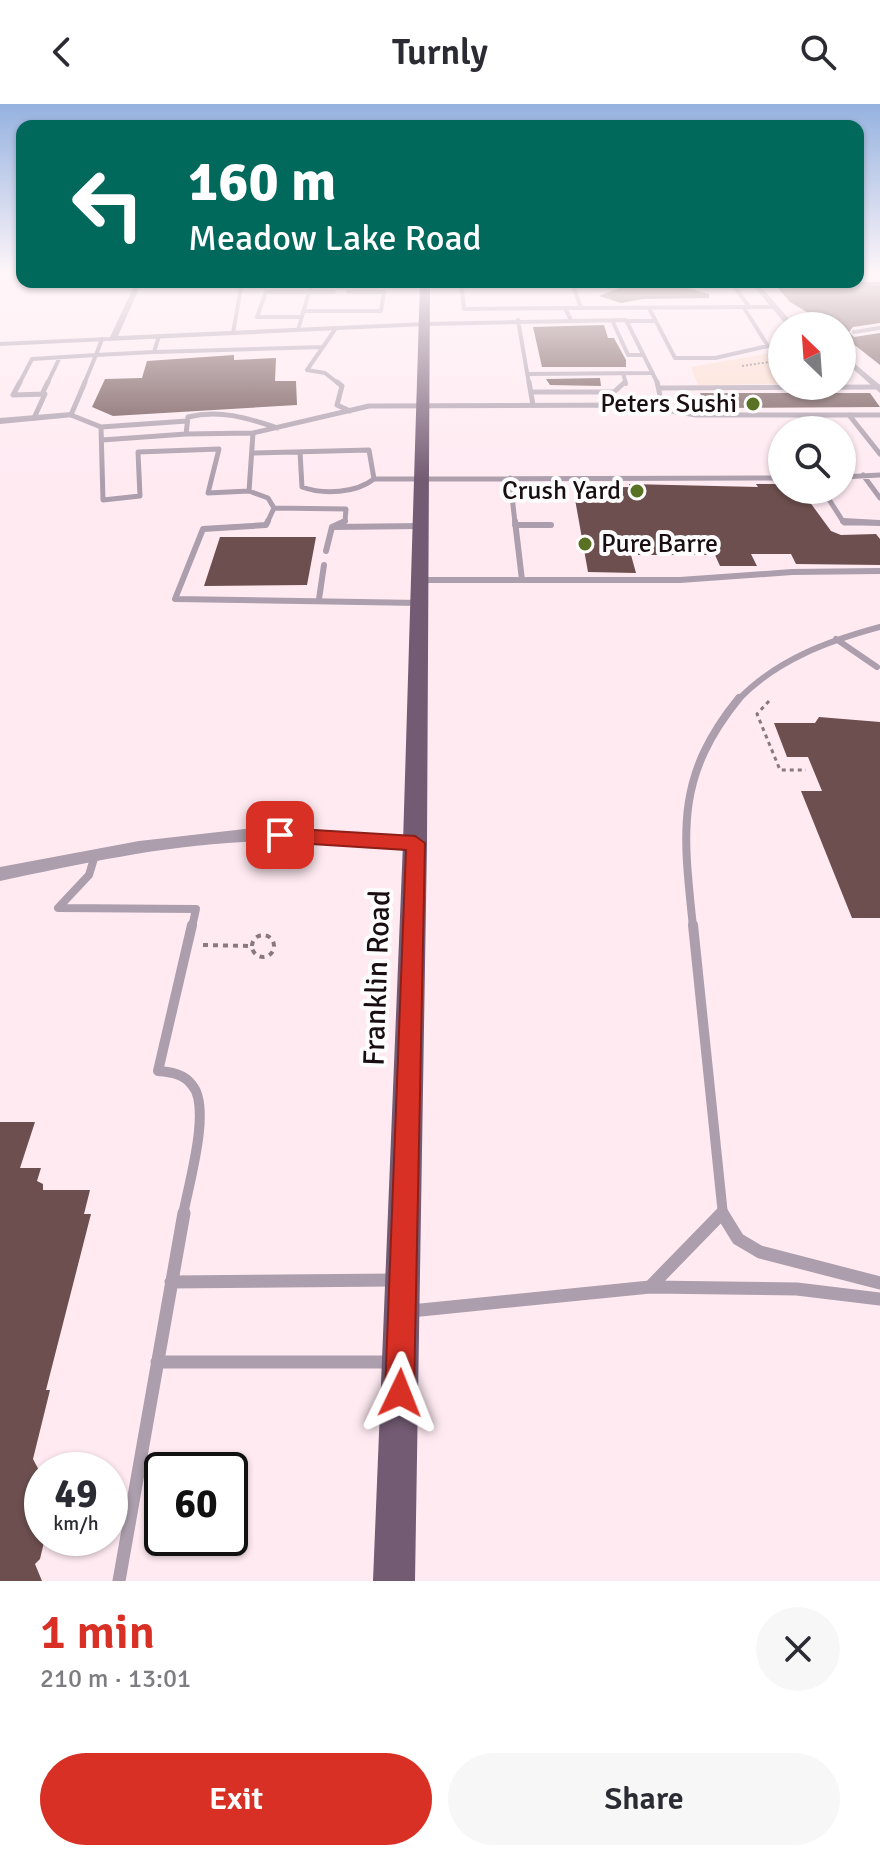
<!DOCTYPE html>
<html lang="en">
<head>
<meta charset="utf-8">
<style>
	body { margin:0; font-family:Signika,sans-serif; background:#f7f7f7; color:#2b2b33; height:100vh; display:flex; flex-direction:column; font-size:30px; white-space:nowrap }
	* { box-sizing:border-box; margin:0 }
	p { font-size:26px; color:#7c7c81 }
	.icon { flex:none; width:44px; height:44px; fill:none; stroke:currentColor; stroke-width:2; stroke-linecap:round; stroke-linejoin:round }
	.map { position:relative; height:1477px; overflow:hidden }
	.side { display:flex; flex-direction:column; background:#fff; flex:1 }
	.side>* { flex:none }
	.banner { position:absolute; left:16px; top:16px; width:848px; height:168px; border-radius:16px; box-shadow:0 2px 6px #0004; background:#00695c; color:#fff; overflow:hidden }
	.needle { width:52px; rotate:335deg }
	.controls { position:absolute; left:768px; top:208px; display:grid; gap:16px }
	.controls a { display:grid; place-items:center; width:88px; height:88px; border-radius:50%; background:#fff; box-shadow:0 2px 6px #0004; font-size:40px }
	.speed { position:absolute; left:24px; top:1348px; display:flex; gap:16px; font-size:40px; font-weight:700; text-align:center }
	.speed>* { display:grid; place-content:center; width:104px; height:104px; border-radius:50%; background:#fff; box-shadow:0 2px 6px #0004; line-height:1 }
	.speed small { font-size:20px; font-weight:400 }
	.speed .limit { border:4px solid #111; border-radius:12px; background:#fff; color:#111 }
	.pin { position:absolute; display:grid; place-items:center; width:68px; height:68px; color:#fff; margin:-34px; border-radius:16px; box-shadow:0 4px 12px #0006 }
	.me { position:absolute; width:88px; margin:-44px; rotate:2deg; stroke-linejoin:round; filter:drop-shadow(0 0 6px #0008) }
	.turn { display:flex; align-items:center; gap:28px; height:168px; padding:0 40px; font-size:36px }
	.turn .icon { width:104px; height:104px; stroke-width:2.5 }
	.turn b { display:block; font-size:56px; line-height:68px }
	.round { display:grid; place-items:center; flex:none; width:84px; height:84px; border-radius:42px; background:#f7f7f7 }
	.summary { display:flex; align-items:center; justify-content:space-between; height:136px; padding:0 40px }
	h1 { font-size:48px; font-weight:600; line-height:60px; color:#d93025 }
	.action { display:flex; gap:16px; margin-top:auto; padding:16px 40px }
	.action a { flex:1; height:92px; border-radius:48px; background:#d93025; color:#fff; font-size:32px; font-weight:600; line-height:92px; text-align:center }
	.action a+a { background:#f7f7f7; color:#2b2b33 }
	header { display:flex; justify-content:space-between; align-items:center; height:104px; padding:0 40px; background:#fff; font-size:36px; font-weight:600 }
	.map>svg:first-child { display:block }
	.green { fill:#fcdacb }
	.building { fill:#6d4f4f }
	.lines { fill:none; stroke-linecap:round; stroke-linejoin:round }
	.path-far2 { stroke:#89797f; stroke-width:2; stroke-dasharray:2 2; stroke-linecap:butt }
	.path-far1 { stroke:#89797f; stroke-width:3; stroke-dasharray:4 4; stroke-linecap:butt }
	.path { stroke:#89797f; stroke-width:4; stroke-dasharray:5 5; stroke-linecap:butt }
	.lane-far5 { stroke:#ac9eac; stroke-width:4 }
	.lane-far4 { stroke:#ac9eac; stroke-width:5 }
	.lane-far3 { stroke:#ac9eac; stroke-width:6 }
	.lane-far2 { stroke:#ac9eac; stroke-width:8 }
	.lane-far1 { stroke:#ac9eac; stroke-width:10 }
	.lane { stroke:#ac9eac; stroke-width:13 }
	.street { fill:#ac9eac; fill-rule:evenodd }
	.primary { fill:#735b73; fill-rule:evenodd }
	.route { fill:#d93025; stroke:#8d1f18; stroke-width:2 }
	.poi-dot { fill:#587122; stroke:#fdfdfd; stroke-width:3 }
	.labels { text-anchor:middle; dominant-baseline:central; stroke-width:8; stroke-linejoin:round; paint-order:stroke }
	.far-poi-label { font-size:26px; fill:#190e12; stroke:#fdfdfd; text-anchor:end }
	.street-label { font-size:30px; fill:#190e12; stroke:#fdfdfd }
</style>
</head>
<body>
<header><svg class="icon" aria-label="back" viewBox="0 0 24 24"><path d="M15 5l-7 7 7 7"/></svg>Turnly<svg class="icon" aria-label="search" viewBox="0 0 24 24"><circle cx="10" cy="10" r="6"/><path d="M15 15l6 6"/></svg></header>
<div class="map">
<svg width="880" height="1477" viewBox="0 0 880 1477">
	<rect width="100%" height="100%" fill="#ffeaf2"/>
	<path class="green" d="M782,247V280L698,281L691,263Z"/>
	<path class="building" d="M635,178H666L709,190V194L643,195L621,199L599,192Z
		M773,178H880V219L853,223L849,228L854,233L880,229V261L842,231V222H830L790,198Z
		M604,221L608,234H614L626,256V263H542L533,223Z
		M234,251V256L276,254L275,277H296L297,301L113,312L92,303L105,275L142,274L147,257Z
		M600,274L601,282L550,281L546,275Z
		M700,289H870L880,303L708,304Z
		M629,380L758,383L756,380H782V386H801L831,427L841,431L876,430L880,435V461L796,460L791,450H751L757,462H720L715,451H631L636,469L588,468L573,384L630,383Z
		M220,433H316L307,481L204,482Z
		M819,613L880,618V814H852L801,687H822L808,653H787L774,619H815Z
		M0,1018H35L20,1064H41L37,1077L43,1080V1086H90L84,1110H91L46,1286H50L33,1355L42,1372V1434H45L40,1455L35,1460L42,1477H0Z"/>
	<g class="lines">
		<path class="path-far2" d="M742,262L782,256"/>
		<path class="path-far1" d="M769,597L757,610L780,666H806"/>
		<path class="path" d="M252 842a11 11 0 1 1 22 0a11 11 0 1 1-22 0Z
			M203,841L251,842"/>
		<path class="lane-far5" d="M461,178L464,205L565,204L571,216
			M731,178L750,204
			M565,204H581L572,178
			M581,204L773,203
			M649,204L675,254H715L768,242L744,204
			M303,207H381L384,188H348
			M301,213H257L266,188H334
			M518,216L529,280
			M612,216L628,251H642
			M627,217H656
			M425,220L626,216L658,280
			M336,224L307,266L325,269L339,280
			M298,226L312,178
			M854,228L880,224
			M233,229L242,178
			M159,232L154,248L323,243
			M102,235L96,251L154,248
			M623,269L626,280
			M528,270L651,269
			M19,280L32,255L96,251L84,280
			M47,280L60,253"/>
		<path class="lane-far4" d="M20,278L13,291L45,290L34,314
			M85,278L71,311L101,323L103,396L140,392L138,348L219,345L208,389L249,387L253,329L369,302L635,301L696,311H880
			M337,278L342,282L337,301L350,307
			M529,278L533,301
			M657,278L663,305
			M660,284L880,283
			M531,288H614L625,278
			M42,290L48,278
			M849,311L880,350
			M101,323L187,317
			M186,330L253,329
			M102,336L186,330L188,313C220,305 247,314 278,324
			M300,348L302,383C324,391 356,389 374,375
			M252,349L369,346L374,375L782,374
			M863,371L880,394
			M842,373L880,371
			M510,374L515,419
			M823,386L844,419H880
			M249,387L268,394L274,404L346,405L345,417L340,419
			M267,419L274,404"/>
		<path class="lane-far3" d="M268,417L266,421L203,425L175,495L420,499
			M345,417L332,423L422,422
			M515,417L522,476
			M843,417L880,419
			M515,421H551
			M326,447L332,423
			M421,476H680L792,468L880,467
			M319,495L324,461
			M836,535L877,563
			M738,596C776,556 828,537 880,523"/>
		<path class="lane-far2" d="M95,751L89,771L58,804L196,805L192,823
			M693,823C683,727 675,673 739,594"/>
		<path class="lane-far1" d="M693,821L723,1111
			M183,1111C188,1082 212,1003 192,981C184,970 171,968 158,967L192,821"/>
		<path class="lane" d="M722,1109L738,1135L760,1148L880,1179
			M171,1178L394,1176
			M650,1183L797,1185L880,1195
			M411,1207L650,1183L722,1109
			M157,1258H392
			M119,1477L184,1109"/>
		<path class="street" d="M136,178H142L118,232L425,218L429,220L425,222L0,242V238L110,233Z
			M750,178H757L795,222H787Z
			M842,249L880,281V289L842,255Z
			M71,308L74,309V313L0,320V314Z
			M245,725L314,726L415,733L421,735L423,739L421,743L415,745C358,742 300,735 243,738C161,742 80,760 0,777V763L139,737Z"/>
		<path class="primary" d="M420,178H430L427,739L415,1477H373L403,739Z"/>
	</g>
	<linearGradient id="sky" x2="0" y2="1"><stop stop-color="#95b2e0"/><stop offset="0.45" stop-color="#fff6f9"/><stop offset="1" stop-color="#fff6f9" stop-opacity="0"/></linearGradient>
	<rect width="880" height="377" fill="url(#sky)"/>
	<path class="route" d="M280,724L415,732L425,739L414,1289L410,1299L400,1303L389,1299L385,1289L406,746L280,738L271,731Z"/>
	<g class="poi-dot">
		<circle cx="753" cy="300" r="8"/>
		<circle cx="637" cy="387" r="8"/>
		<circle cx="585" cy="440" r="8"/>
	</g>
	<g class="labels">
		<g class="far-poi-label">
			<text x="737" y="300">Peters Sushi</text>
			<text x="621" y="387">Crush Yard</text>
			<text x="601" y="440" text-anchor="start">Pure Barre</text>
		</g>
		<g class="street-label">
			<text transform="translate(377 874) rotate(-88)">Franklin Road</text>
		</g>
	</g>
</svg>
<div class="controls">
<a><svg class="needle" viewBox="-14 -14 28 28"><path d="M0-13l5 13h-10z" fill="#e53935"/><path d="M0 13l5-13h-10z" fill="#7c7c81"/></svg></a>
<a><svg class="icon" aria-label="search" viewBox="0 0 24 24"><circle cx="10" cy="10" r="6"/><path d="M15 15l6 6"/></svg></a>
</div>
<div class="speed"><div>49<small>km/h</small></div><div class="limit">60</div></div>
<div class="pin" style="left:280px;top:731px;background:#d93025"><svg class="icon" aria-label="arrive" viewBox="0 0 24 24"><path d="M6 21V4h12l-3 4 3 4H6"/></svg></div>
<svg class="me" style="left:400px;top:1289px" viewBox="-20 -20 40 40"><path d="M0-17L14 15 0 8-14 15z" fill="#d93025" stroke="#fff" stroke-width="4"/></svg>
<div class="banner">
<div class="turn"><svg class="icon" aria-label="left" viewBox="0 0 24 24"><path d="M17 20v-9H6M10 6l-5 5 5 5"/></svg><div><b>160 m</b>Meadow Lake Road</div></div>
</div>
</div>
<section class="side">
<div class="summary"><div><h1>1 min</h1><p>210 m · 13:01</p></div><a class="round"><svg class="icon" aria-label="close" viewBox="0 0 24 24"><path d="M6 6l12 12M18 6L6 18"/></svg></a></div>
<div class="action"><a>Exit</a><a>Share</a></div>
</section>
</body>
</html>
